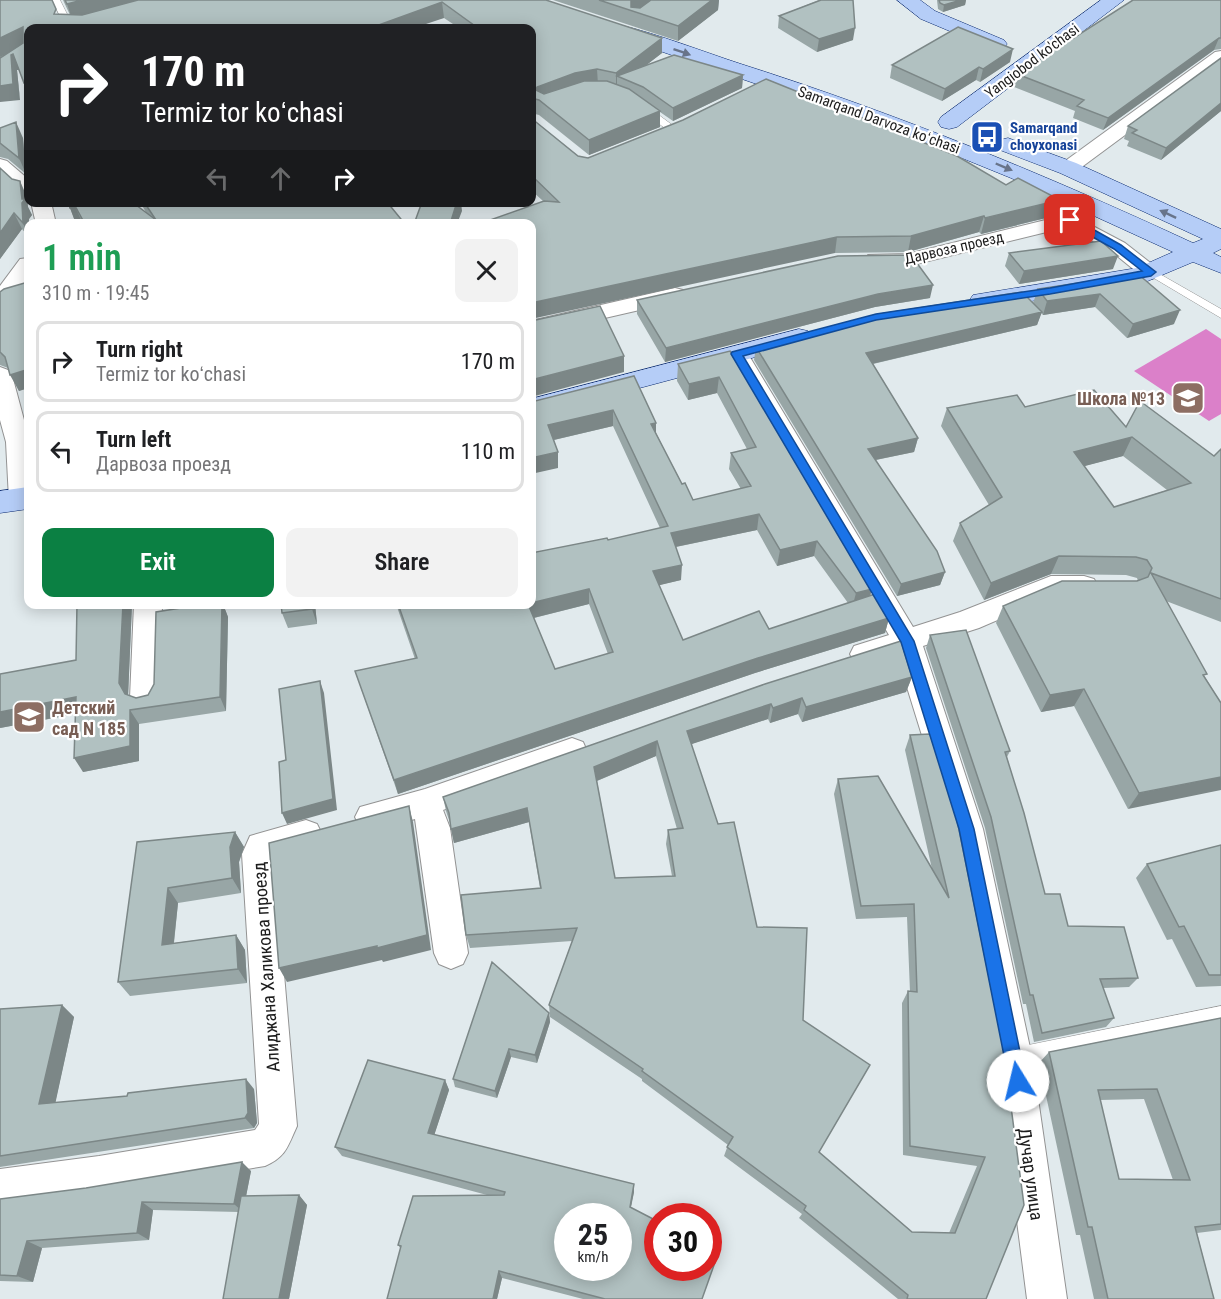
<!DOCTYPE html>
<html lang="en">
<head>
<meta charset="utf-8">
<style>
	body { margin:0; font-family:"Roboto Condensed",sans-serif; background:#f2f2f2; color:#202124; height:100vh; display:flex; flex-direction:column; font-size:22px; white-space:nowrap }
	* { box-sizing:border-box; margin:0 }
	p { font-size:20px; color:#757577 }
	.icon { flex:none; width:33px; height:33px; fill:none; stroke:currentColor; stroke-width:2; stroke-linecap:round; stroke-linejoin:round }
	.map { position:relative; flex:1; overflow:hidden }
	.drawer { position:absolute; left:24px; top:219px; width:512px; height:390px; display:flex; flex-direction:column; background:#fff; border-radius:12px; box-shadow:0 3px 15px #0003 }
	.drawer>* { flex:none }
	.top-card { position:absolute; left:24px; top:24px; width:512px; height:183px; border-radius:12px; box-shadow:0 3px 15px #0003; background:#202124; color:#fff; overflow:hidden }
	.speed { position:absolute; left:554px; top:1203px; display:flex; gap:12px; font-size:30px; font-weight:700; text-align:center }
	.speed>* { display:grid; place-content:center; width:78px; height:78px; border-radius:50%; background:#fff; box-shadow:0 3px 15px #0003; line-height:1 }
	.speed small { font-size:15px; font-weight:400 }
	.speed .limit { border:9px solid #d22; background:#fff; color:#111 }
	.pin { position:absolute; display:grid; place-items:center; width:51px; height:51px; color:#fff; margin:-26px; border-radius:12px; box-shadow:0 3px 9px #0006 }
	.me { position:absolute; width:66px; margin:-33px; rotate:351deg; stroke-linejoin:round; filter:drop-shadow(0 0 4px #0008) }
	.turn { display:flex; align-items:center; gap:21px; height:126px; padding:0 18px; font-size:27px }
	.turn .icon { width:78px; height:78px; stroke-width:2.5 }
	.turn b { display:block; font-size:42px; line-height:51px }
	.lanes { display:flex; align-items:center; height:57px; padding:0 18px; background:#0003; justify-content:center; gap:30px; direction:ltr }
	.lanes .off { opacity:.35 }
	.round { display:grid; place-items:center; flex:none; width:63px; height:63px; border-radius:12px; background:#f2f2f2 }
	.overview { display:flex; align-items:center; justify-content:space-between; height:102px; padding:0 18px }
	h1 { font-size:36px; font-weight:600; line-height:45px; color:#1e9e55 }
	.action { display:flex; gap:12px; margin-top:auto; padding:12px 18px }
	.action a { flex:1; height:69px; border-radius:12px; background:#0b8043; color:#fff; font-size:24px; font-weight:600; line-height:69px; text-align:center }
	.action a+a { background:#f2f2f2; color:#202124 }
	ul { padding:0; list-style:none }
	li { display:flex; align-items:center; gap:18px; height:81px; margin:0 12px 9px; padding:0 6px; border:3px solid #e0e0e0; border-radius:12px }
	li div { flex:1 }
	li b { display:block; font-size:22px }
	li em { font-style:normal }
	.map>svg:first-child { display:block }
	.pitch { fill:#db80c9 }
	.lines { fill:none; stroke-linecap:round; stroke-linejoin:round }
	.lane-casing { stroke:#939393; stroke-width:1 }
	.street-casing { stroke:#939393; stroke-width:2 }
	.secondary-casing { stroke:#07276e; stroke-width:1 }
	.lane { fill:#fff; fill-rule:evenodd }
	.street { fill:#fff; fill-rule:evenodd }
	.secondary { fill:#b5cdf7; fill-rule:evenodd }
	.wall { fill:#98a6a6; fill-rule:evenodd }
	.shaded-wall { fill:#7c8787 }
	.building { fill:#b1c1c1; stroke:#7c8787; stroke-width:1.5; fill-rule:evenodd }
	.oneway { fill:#68748a }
	.route { fill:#1a73e8; stroke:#114b97; stroke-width:1.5 }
	.labels { text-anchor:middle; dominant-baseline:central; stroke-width:4.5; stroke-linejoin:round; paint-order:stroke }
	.far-street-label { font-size:15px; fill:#1c1c1c; stroke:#fff }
	.far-transit-label { font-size:15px; font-weight:bold; fill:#164399; stroke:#fff; text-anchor:start }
	.education-label { font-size:18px; font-weight:bold; fill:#785e54; stroke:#fff; text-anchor:end }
	.street-label { font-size:18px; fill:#1c1c1c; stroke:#fff }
</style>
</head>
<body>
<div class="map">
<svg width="1221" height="1299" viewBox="0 0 1221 1299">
	<rect width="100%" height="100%" fill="#e1eaed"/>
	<path class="pitch" d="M1206,329L1221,339V414L1209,421L1134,371Z"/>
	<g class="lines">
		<g class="lane-casing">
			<path id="lane" d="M52,0H60L74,28H66Z
				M642,107H648L679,130L670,132L642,111Z
				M1151,269L1221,309V318L1147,274L1145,272Z
				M1221,1006V1024L1014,1066L1007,1064L1005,1057L1007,1050L1014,1048Z"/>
		</g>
		<g class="street-casing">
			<path id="street" d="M1221,51V64L1075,172H1061L1058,168L1061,164L1215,52Z
				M0,159L7,161L28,179V195L21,193L0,175Z
				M31,202H51L56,224H36Z
				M1070,214L1125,243L1162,272L1159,277L1151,279L1143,277L1111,251L1067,227L908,266L868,265L865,260L868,255L908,254Z
				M28,258V278L8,306L0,308V286L20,259Z
				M675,288L683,290L686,295L683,300L531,335V321Z
				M736,347L744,349L748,354L913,627L960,612L1051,576H1084L1094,579L1098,586L1094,593L1084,596H1053L979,628L923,646L983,829L1032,1057L1067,1299H1027L996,1057L951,829L897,655L864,665L854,662L850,654L854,646L889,635L724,354L728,349Z
				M0,367L8,370L12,375L28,435V506L22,508L13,506L9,499L6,442L0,420Z
				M134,604H162L160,698L155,707L145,710L135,707L130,698Z
				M572,738L583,742L587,751L583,760L443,810L450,828L468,953L463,964L451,969L439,964L434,953L415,819L371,831L360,827L355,817L360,807L425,789Z
				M306,820L317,824L322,834L317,844L274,857L297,1126C288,1146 286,1157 265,1166L99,1194L0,1207V1169L99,1156L255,1130L259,1124L242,854L250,836Z"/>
		</g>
		<g class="secondary-casing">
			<path id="secondary" d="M897,0H920L935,11L1004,40L1007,44L1004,48H990L921,19Z
				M1101,0H1124L957,127L949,129L941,127L938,122L941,117Z
				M620,25C661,35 701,51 741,64C898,114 1044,174 1193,243L1203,239L1060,173L1000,150L997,145L1000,140L1008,138L1076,163L1221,229V249L1213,253L1221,257V273L1193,262L1143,283L982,309L973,307L969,301L973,295L1137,268L1173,252L1011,178L903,134L613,35L610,31L613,27Z
				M799,329L808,331L812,337L808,343L531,417V399Z
				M28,487V509L0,513V491Z"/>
		</g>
		<use href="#lane" class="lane"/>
		<use href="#street" class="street"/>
		<use href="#secondary" class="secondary"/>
	</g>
	<path class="wall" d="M0,0L58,15H70L63,0H546L662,53L645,66L743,75L742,88L673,121L660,112V127L589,155L539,115L531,113V28H459L444,18L19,70H17L20,100L13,50L0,57Z
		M553,0H719L718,10L678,41Z
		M819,0H853V40L817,52L778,28L779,16Z
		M937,0H966L965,5L943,12L938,9Z
		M1221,0V49L1214,50L1103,130L1073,118L1075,111L1014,87L1017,74Z
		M1221,58V111L1161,160L1127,146L1129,141L1124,139L1128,126Z
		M1010,62L980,82L976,80L942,101L890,78L892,65Z
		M531,118L578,156L588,158L1006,185L1060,200L1054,216L981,234L979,232L908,252L835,253L543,201L531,190Z
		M0,128L23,138L26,174L8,159L0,157Z
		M0,168L27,197L28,207L32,215L29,219L28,236L22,229L0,259Z
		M68,202L147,214L140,202H387L405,224H82V222L76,224Z
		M1009,253L1113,269L1019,284L1005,266Z
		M1138,274L1174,324L1127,338L1095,307L1043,315L1041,313L1037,325L873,364L918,438L914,452L876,460L945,572L940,585L897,596L754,360L756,347L1037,307L1033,303L1038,289Z
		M28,282V388L19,391L8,368L0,365V292Z
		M930,298L875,307L665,362L637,314V300Z
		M730,351L872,589L870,596L889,618L885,633L755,673L398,794L355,671L415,659L396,604H531L608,540L660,528L613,426L554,440L558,452V468L531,402L634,376L656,423V433L682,484L693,500L741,489L729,469L731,453L747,449L717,393L688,400L677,381L678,364ZM757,530L777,566L814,556L848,603L769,629L683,640L659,585L681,580L676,547ZM589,604L608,654L555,669L534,618Z
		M1025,407L1126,427L1214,456L1221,449V622L1166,601L1205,677L1221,703L1128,809L1074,706L1041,712L996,623L1003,606L1138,581L1137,578L1126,575L1051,574L984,600L953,541L960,523L989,505L941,426L947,408ZM1123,456L1167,490L1114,507L1084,466Z
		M132,604L128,695L136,698L148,695L206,604H223L228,617L226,711L139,724V761L83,772L76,714L0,728L76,660Z
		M315,604L317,624L288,628L282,613Z
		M930,635L1010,751L1007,757L1045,894L1068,926L1138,978L1129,987L1103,988L1114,1018L1106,1027L1034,1042L1026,1004H1023L985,828L926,648Z
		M912,677L906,692L802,722L798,714L770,723L768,719L691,744L718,824L757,927L803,1020L819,1153L912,1232L949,1233L977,1166L903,1155L902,1003L908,991L910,992L907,917L856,919L834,794L838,779L932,869L905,750L910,735L1003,1046L986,1299H898L799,1218L802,1214L724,1156L728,1145L642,1081V1079L550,1017L549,1005L572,941L470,948L466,935L540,888L529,822L454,843L450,823L446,811L443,797L765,684ZM656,756L677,829L668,830L666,844L672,876L615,878L597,781Z
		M235,832L244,847L239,862L241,893L178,903L174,943L236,935L245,950L247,983L130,996L118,982L137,842Z
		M1221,845V986L1196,987L1172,939L1167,940L1136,878L1147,864Z
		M62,1005L74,1017L55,1103L254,1089L257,1123L254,1128L0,1167V1009Z
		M549,1013L550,1022L537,1063L511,1057L497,1098L455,1087L453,1079Z
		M1221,1018V1230L1197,1233L1214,1299H1094L1080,1235H1076L1039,1063L1049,1052ZM1144,1099L1173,1180L1119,1179L1100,1100Z
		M445,1080L449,1090L434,1135L634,1192L631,1208L702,1299H583L502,1278L497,1299H387L401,1249L398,1245L487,1195L342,1156L335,1147Z
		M251,1171L246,1196L299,1195L307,1205L289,1299H223L239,1212L153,1210L149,1240L42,1248L33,1282L0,1281V1199Z"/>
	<path class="shaded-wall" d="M82,0H143L72,19L67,4Z
		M631,0H655L636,12L631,10Z
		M712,0H719L718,10L678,41V26Z
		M961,0H966L965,5L943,12L944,5Z
		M442,2L444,18L414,28H376V26Z
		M23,27L28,43L0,57V38Z
		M855,28L853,40L817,52L819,39Z
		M662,38V53L627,80L617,76V87L616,89V73Z
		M1219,38L1214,50L1103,130L1108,118Z
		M1013,49L1010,62L980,82L983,69Z
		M13,54L20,70H17L20,100L0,102V86L11,55Z
		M979,67L976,80L942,101L945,89Z
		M597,69L598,85L538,99L536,90L537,87L575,73Z
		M743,75L742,88L673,121V108Z
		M28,82V94L24,83Z
		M1221,103V111L1161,160L1166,148Z
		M660,111V127L589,155V140Z
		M16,122L23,138L26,174L19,158Z
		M20,181L27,197L28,207L32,215L29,219L28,234L23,223Z
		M1060,200L1054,216L981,234L985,218Z
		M457,202H461L462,211L457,224H450Z
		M75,206L82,222L76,224L70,208Z
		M14,213L22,229L0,259V233Z
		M984,216L979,232L908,252L911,236Z
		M837,237L835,253L531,319V303Z
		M1118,256L1113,269L1019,284L1024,271Z
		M933,285L930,298L875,307L665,362L666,348L878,294Z
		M1100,294L1095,307L1043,315L1047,301Z
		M1180,310L1174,324L1127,338L1133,324Z
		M1042,312L1037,325L863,366L866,353Z
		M624,356V372L531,397V380Z
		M26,370L28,375V388L19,391L10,375Z
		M719,377L717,393L688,400L689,384Z
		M613,410V426L549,441L548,425Z
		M656,423V439L651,424Z
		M1132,437L1123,456L1066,471L1074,452Z
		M918,438L914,452L865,462L868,449Z
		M558,452V468L531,474V458Z
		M759,514L757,530L670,548L671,533Z
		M817,541L814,556L777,566L780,550Z
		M1059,556L1051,574L984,600L991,583Z
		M682,565L681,580L652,587L653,571Z
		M945,572L940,585L897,596L901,584Z
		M589,589V604L529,619L528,604H531V603Z
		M872,589L868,604L852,608L856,593Z
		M123,604H132L128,698L133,708L119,683Z
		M222,604H223L228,617L226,711L220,697Z
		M312,604H315L317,624L312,609Z
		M889,618L885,633L755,673L398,794L394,780L758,658Z
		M912,677L906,692L802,722L806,707Z
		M320,681L324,693L337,810L287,824L282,813Z
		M1084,689L1074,706L1041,712L1050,695Z
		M76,697L85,712L0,728V712Z
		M802,698L798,714L770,723L773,708Z
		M771,704L768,719L686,746L687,731Z
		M130,710L139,724V761L83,772L74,758Z
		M657,741L656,756L594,782V767Z
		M1221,777V790L1128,809L1139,793Z
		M409,806L413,822L431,950L383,962L382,960L287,982L279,968Z
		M527,808L529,822L454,843L451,829Z
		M235,832L244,847L239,862L241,893L232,878L230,847Z
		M168,888L178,903L172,959L162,945Z
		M236,935L245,950L247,983L238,969Z
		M62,1005L74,1017L53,1114L39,1104Z
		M549,1013L550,1022L537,1063L535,1055Z
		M509,1049L511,1057L497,1098L495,1091Z
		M246,1079L254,1089L257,1123L254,1128L245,1118Z
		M445,1080L449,1090L432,1142L428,1133Z
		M242,1162L251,1171L243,1212L234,1204Z
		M634,1184V1192L629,1215L630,1207Z
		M299,1195L307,1205L289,1299H279Z
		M142,1202L153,1210L149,1240L137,1233Z
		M27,1241L42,1248L33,1282L17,1276Z
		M499,1271L502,1278L497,1299H493Z"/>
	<path class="building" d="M0,0H52L56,9L54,14L82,15L138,0H546L662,38L616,73L597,69L575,73L537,87L536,90L544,94L584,81H607L629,89L660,111L589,140L539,100L531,98V28H478L442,2L376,26L379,28H28V82L24,83L13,54L11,55L13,84L0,86V58L23,43V27L0,38Z
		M65,0H82L67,4Z
		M599,0H631V7L640,8L651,0H712L678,26Z
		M821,0H853L855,28L819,39L779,16Z
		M939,0H961L944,5L940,3Z
		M1133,0H1221V38H1219L1108,118L1077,106L1084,100L1017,74Z
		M958,27L1013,49L983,69L979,67L945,89L892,65Z
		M674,55L743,75L673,108L643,87L617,76Z
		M1221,58V103L1166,148L1132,133L1137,130L1128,126Z
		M766,79L957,156L1006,185L1018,178L1060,200L985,218L984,216L911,236L837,237L531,303V224H479L544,201L559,202L531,175V118L578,156L588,158L683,120Z
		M16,122L19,158L0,143V128Z
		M0,168L12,179L20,181L22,199H25L22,203L23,223L14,213L0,233Z
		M68,202H132L156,220L144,202H387L405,224H85L75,206L70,208Z
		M422,202H457L450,224H414Z
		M1101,241L1118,256L1024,271L1009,253Z
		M911,255L933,285L878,294L666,348L637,300L838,256Z
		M1138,274L1180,310L1133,324L1100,294L1047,301L1038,289Z
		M28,282V378L26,370L10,375L5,357L0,352V292L4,289Z
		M1022,292L1042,312L866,353L918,438L868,449L937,551L945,572L901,584L756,347L880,314Z
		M600,306L624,356L531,380V321Z
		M730,351L872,589L856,593L817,541L780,550L759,514L671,533L682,565L653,571L683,640L759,611L769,629L875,594L889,618L758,658L394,780L355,671L417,658L398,604H528L555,669L613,652L589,589L531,603V553L607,538L608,540L668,526L613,410L548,425L558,452L531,458V402L634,376L656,423L651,424L682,484L685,483L693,500L751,486L731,453L756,447L719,377L689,384L678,364Z
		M1094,390L1126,427L1140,401L1214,456L1221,449V599L1151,573L1207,674L1203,675L1221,703V777L1139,793L1084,689L1050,695L1003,606L1062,581H1137L1148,577L1152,568L1147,560L1136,557L1059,556L991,583L960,523L1002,497L947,408L1017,395L1025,407ZM1132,437L1191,483L1114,507L1074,452Z
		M77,604H123L119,683L125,694L136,698L148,695L154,684L156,612L206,604H222L220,697L130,710V746L74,758L76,697L0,712V674L76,660Z
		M281,604H312V609L282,613Z
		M966,630L1010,751L1005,752L1024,813L1045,894H1060L1068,926L1124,927L1138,978L1100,979L1114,1018L1042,1033L1033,995H1030L991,817L930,635Z
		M901,641L912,677L806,707L802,698L773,708L771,704L687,731L718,824L734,822L757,927L807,928L803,1020L870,1065L819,1152L912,1232L955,1233L985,1157L910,1146L908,991L917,992L914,904L861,906L838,779L878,776L949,898L910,735L930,734L956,815L1003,1046L1024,1205L986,1299H907L908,1295L804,1210L806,1206L727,1147L733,1137L642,1071L643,1069L549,1005L577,928L466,935L461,895L541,888L527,808L451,829L449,813L443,797L765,684ZM657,741L683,828L668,830L675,876L615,878L594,767Z
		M320,681L333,799L282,813L279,762L286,760L279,689Z
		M409,806L427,935L377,948V946L279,968L269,843Z
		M235,832L230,847L232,878L168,888L162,945L236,935L238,969L118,982L137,842Z
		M1221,845V975H1209L1184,926L1179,927L1147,864Z
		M492,962L549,1013L535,1055L509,1049L495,1091L453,1079Z
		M62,1005L39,1104L127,1096L128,1093L246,1079L248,1113L245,1118L0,1156V1009Z
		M1221,1018V1224L1195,1227L1214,1299H1108L1092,1227H1088L1049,1052ZM1157,1089L1190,1180L1119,1179L1098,1090Z
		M368,1060L445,1080L428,1133L634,1184L630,1207L657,1221V1268H708V1246L719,1251L702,1299H605L499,1271L493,1299H387L401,1246L398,1245L413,1196L504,1195L505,1192L335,1147ZM567,1216H618V1268H567Z
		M242,1162L234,1204L142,1202L137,1233L27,1241L17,1276L0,1275V1199L86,1188Z
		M299,1195L279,1299H223L241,1196Z"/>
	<defs><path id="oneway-solid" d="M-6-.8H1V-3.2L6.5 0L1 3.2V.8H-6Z" transform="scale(1.5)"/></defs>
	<g class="oneway">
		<use href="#oneway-solid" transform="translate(682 52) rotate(19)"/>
		<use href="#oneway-solid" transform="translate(1004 167) rotate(23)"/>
		<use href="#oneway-solid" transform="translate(1168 214) rotate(-155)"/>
	</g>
	<path class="route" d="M1066,218H1073L1121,245L1156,272L1151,276L1050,294L876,320L743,356L914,641L974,829L1026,1081L1024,1087L1018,1089L1011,1087L1009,1081L959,829L901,642L731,354L732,352L876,314L1050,288L1142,271L1114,249L1066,222Z"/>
	<defs>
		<g id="bus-square" transform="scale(1.725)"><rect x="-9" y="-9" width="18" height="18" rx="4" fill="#1a4fb4" stroke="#fff"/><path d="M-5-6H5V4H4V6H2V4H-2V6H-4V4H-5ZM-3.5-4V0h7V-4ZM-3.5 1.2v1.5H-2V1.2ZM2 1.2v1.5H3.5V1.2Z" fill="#fff"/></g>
		<g id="school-square" transform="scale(1.725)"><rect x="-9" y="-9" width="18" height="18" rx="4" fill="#8d6e63" stroke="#fff"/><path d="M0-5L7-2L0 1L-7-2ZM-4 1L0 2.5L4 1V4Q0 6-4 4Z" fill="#fff"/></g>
	</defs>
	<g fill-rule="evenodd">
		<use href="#bus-square" x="987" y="137"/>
		<use href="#school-square" x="1188" y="398"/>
		<use href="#school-square" x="29" y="717"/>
	</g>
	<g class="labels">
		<g class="far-street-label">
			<text transform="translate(1032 61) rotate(-37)">Yangiobod ko'chasi</text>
			<text transform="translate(879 120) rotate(20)">Samarqand Darvoza koʻchasi</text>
			<text transform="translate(954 248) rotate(-13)">Дарвоза проезд</text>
		</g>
		<g class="far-transit-label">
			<text x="1010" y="128">Samarqand<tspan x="1010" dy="17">choyxonasi</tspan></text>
		</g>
		<g class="education-label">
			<text x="1165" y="398">Школа №13</text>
			<text x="52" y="707" text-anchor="start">Детский<tspan x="52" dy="21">сад N 185</tspan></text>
		</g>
		<g class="street-label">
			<text transform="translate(266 967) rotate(-94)">Алиджана Халикова проезд</text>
			<text transform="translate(1031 1174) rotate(82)">Дучар улица</text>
		</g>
	</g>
</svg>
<div class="speed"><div>25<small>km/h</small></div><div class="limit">30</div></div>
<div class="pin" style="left:1070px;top:220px;background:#d93025"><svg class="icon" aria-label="arrive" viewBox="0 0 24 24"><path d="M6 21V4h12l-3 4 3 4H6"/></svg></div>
<svg class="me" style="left:1018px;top:1081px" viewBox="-20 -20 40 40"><circle r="19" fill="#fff"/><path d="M0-13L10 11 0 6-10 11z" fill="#1a73e8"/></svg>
<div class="top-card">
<div class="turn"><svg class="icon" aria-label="right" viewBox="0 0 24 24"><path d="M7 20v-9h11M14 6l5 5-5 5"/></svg><div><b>170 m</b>Termiz tor koʻchasi</div></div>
<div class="lanes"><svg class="icon off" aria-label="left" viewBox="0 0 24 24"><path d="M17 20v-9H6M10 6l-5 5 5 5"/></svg><svg class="icon off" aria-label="ahead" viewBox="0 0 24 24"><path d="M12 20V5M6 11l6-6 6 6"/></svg><svg class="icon" aria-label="right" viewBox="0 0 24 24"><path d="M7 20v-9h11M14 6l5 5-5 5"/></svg></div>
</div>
<section class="drawer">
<div class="overview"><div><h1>1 min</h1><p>310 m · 19:45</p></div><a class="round"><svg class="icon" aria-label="close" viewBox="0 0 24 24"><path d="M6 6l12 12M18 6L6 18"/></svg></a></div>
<ul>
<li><svg class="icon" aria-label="right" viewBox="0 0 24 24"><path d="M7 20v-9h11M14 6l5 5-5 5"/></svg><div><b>Turn right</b><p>Termiz tor koʻchasi</p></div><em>170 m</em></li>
<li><svg class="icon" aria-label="left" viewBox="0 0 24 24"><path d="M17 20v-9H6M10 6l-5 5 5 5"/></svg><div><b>Turn left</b><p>Дарвоза проезд</p></div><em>110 m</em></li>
</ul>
<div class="action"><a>Exit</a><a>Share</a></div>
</section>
</div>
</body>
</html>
